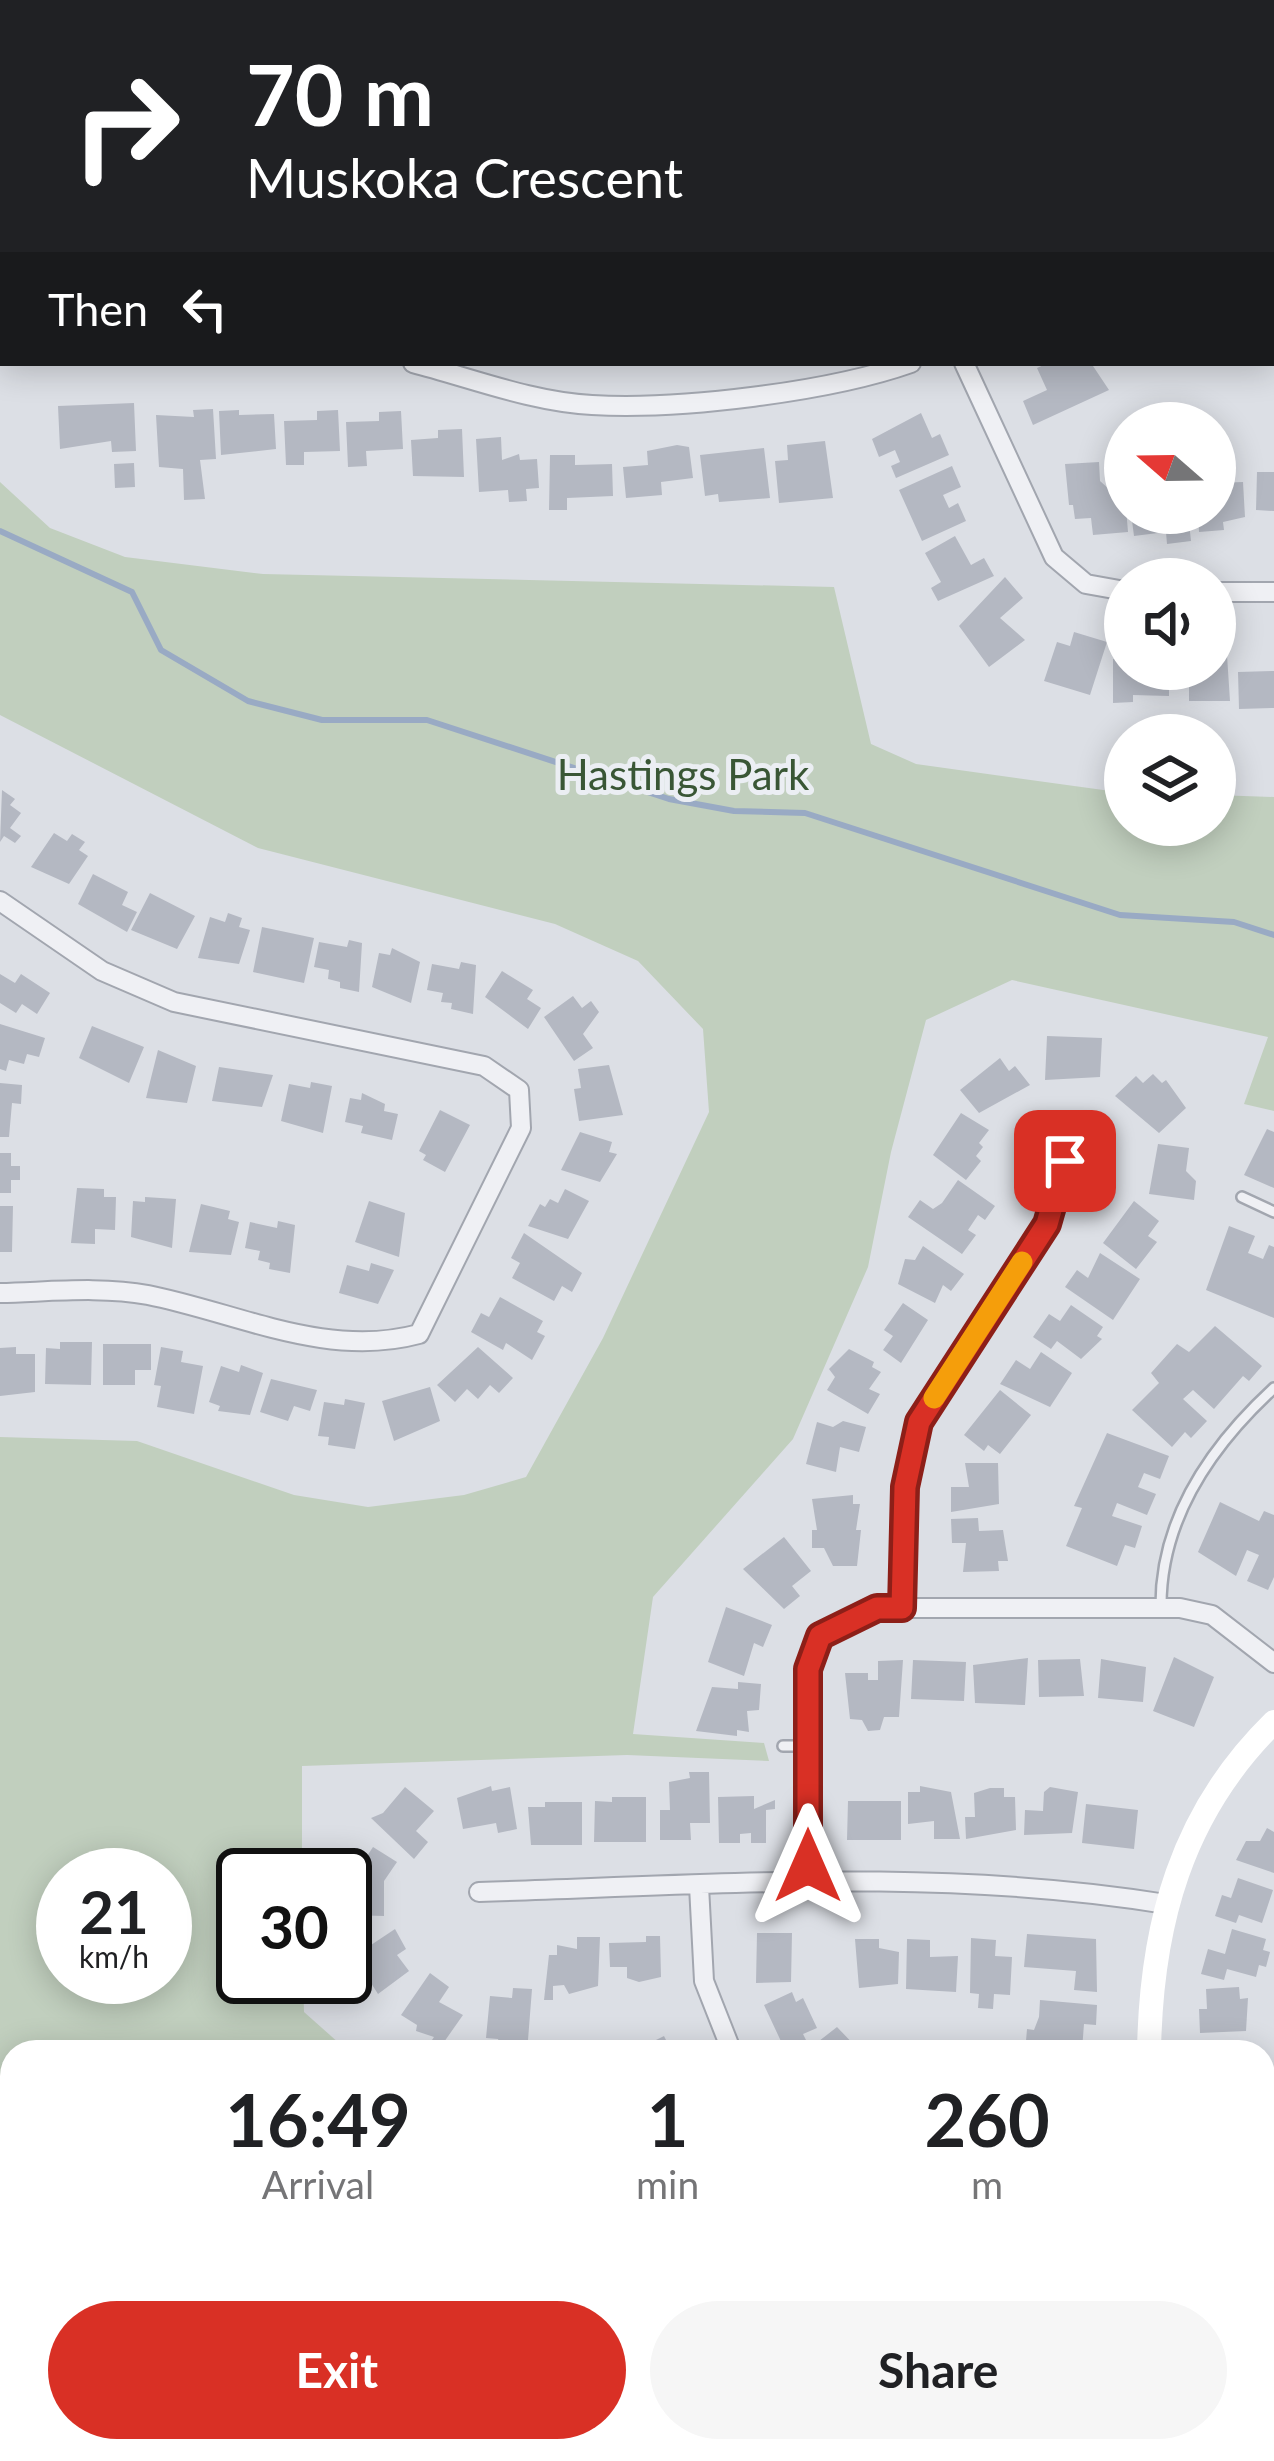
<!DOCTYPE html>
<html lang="en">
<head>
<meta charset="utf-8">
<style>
	body { margin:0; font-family:Lato,sans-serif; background:#f6f6f6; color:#202124; height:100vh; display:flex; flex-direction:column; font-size:45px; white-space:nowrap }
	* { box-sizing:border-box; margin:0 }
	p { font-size:39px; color:#757577 }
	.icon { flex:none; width:66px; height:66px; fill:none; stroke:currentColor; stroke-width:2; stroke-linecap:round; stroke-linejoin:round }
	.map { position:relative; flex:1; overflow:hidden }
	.details { position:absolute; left:0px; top:2040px; width:1275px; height:423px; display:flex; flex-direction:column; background:#fff; border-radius:36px 36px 0 0; box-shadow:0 6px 30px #0003 }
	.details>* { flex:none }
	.top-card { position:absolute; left:0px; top:0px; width:1275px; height:366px; box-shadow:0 6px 30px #0003; background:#202124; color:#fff; overflow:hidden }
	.needle { width:78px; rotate:290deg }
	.tools { position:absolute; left:1104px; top:402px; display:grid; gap:24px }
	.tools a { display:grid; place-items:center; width:132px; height:132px; border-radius:50%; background:#fff; box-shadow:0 6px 30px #0003; font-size:60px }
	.speed { position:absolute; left:36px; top:1848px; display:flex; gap:24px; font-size:60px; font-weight:700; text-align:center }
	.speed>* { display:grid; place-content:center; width:156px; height:156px; border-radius:50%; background:#fff; box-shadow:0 6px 30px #0003; line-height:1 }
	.speed small { font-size:30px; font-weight:400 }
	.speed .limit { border:6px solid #111; border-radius:18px; background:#fff; color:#111 }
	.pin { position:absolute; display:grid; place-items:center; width:102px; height:102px; color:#fff; margin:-51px; border-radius:24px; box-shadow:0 6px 18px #0006 }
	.me { position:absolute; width:132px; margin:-66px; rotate:0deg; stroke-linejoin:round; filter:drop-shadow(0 0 9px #0008) }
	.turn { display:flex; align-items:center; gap:42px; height:252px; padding:0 48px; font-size:54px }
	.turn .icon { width:156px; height:156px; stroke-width:2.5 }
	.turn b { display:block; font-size:84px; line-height:102px }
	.then { display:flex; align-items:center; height:114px; padding:0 48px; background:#0003; gap:24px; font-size:45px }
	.eta { display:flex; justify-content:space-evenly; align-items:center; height:204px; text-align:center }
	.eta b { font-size:72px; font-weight:700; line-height:84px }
	.button { display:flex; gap:24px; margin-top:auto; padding:24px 48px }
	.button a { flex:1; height:138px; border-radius:72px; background:#d93025; color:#fff; font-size:48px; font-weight:700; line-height:138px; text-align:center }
	.button a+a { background:#f6f6f6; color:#202124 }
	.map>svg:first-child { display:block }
	.green { fill:#c1cfbe; fill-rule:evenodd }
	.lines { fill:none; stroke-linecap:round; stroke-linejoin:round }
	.stream { stroke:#99aac4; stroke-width:6 }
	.building { fill:#b4b8c2 }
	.lane-casing { stroke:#a2a6af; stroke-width:14 }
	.street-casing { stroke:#a2a6af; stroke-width:22 }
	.lane { stroke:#eff0f4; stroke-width:9 }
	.street { stroke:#eff0f4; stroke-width:18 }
	.secondary { stroke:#fff; stroke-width:24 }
	.route-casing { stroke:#8d1f18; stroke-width:30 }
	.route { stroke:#d93025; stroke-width:21 }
	.slow { stroke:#f59e0b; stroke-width:21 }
	.labels { text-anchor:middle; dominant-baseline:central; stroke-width:10; stroke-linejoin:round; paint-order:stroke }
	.park-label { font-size:42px; fill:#395635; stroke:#ebeef3 }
</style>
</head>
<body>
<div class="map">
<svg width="1274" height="2461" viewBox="0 0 1274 2461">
	<rect width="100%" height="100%" fill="#dcdfe5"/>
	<path class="green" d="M247,0H1274V84L1272,3Z
		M0,482L50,528L125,557L263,574L834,587L871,744L916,764L1125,793V825H1215V795L1274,797V1111L1244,1104L1268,1037L1012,980L926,1020L891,1152L868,1267L793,1439L653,1597L633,1734L764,1743L769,1761L627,1755L302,1766V1875H243V1977H303L304,2012L349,2052H12V2450H0V1437L137,1441L294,1495L368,1507L464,1495L526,1477L603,1338L709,1112L703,1029L638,961L555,924L258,848L0,715ZM63,1875H165V1977H63Z"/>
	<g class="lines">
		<path class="stream" d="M0,531L132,592L161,650L248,701L322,720H427L669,799L734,811L805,813L1120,915L1234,922L1274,935"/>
	</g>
	<path class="building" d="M1048,363H1091L1109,390L1033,425L1023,401L1047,390L1037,368Z
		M134,403L136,451L112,452L111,441L60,449L58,406Z
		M213,409L216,459L200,460L205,499L184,500L183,469L159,467L156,415L194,417L193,410Z
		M239,410V415L274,414L276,449L221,455L219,411Z
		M338,410L340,451L304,452V465H286L284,421L317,420V411Z
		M401,411L403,449L366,451L367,466L348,467L346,422L379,421V412Z
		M921,413L932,438L940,434L949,455L896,478L891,466L900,462L895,450L879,457L872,439Z
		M462,429L464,477L413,476L411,440L438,438V430Z
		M501,437L502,460L519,454L520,460L537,459L539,488L526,489L527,501L509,502L508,490L479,492L476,439Z
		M825,441L833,498L779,503L775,461L788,460L787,445Z
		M677,445L689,447L693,478L661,482L662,495L626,498L623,467L648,465L647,451Z
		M764,448L770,498L719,502L718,494L705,496L700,455Z
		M550,455H575V465L612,464L613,496L567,498V510H549Z
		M1099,462L1100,481L1118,497L1125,496L1128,532L1093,535L1091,518L1075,519L1073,505H1069L1065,464Z
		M134,463L135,487L115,488L114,464Z
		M952,466L961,487L943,495L949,508L958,503L966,521L922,541L899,490Z
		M1257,472H1274V511L1256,510Z
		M1243,482L1245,517L1223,522L1224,530L1199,532L1198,513H1215V483Z
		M1131,513H1188L1191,541L1167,544L1166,532L1134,536Z
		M955,536L971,565L984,558L994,576L938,601L931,588L941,582L925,553Z
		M1005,577L1023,598L1000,618L1025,640L989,667L959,626Z
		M1074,632L1107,642L1090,695L1044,681L1057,642L1070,646Z
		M1215,655H1227L1230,701H1189V669H1215Z
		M1113,659L1125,660V669H1169V696L1133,695V702L1113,703Z
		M1274,671V708L1239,709L1238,672Z
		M2,790L15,799L10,805L21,813L10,828L21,836L15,843L4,836L0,842Z
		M54,833L67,841L72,834L85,842L79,850L88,856L69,884L31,867Z
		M93,874L128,892L122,905L137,912L127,932L78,904Z
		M150,893L195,916L177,949L131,930Z
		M228,913L242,918L239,927L250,930L239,964L198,958L210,917L225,922Z
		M262,927L314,938L304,983L253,972Z
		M349,940L362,943L359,992L340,988V982L328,979L329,970L314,967L319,942L347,947Z
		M392,948L420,962L411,1003L372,987L379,953L390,955Z
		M461,962L476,965L473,1014L451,1009L452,1003L441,1002L443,993L427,990L432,964L459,969Z
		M502,971L533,990L527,999L541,1008L528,1029L485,997Z
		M0,974L15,983L21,974L50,993L37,1014L22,1004L16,1013L0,1003Z
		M573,996L582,1008L591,1001L599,1012L583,1034L593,1048L574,1061L544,1017Z
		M0,1024L45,1038L39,1057L27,1054L24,1064L9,1060L6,1071L0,1069Z
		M92,1026L144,1047L129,1083L79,1058Z
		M1047,1036L1102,1038L1100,1077L1045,1080Z
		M158,1050L196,1066L187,1103L146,1098Z
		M1000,1058L1009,1071L1015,1066L1030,1085L979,1113L960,1090Z
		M609,1065L623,1115L579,1121L574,1089L581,1088L578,1069Z
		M219,1067L273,1075L262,1107L212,1101Z
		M1153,1074L1162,1083L1166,1080L1186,1108L1159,1133L1115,1096L1136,1076L1143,1083Z
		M311,1082L332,1086L323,1133L281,1121L289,1084L310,1088Z
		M0,1083L22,1085L21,1104L12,1103L9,1137H0Z
		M362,1093L385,1104L384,1111L398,1114L392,1140L361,1133L363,1126L345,1122L350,1098L361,1100Z
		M440,1110L470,1125L445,1172L423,1160L426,1155L419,1151Z
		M961,1113L989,1130L979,1143L983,1147L976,1156L981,1161L966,1180L933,1155Z
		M1267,1129L1274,1132V1188L1244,1175Z
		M580,1132L612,1142L609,1152L617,1154L600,1182L561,1170Z
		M1158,1144L1189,1148L1186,1171L1196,1181L1194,1200L1149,1194Z
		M0,1153H11V1166H20V1180H11V1193H0Z
		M958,1180L995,1206L985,1220L978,1215L968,1230L976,1235L962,1254L908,1217L920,1200L933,1209L942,1203Z
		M77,1188L104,1189V1197H116L115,1230L95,1229V1244L71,1243Z
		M565,1189L589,1201L568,1239L528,1226L540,1204L545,1207L550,1199L558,1203Z
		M145,1197L176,1199L172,1248L131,1237L133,1201L145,1202Z
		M369,1201L405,1213L399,1257L355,1242Z
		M1134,1201L1159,1221L1148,1236L1157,1242L1136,1269L1103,1243Z
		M201,1204L230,1211L228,1219L239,1222L231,1255L189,1252Z
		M0,1206H13L12,1252H0Z
		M278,1221L295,1225L290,1273L269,1269L270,1263L258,1260L260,1251L245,1248L250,1222L277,1228Z
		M1229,1226L1255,1236L1248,1253L1263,1259L1269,1245L1274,1247V1318L1206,1290Z
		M524,1233L582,1273L572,1292L562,1286L554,1301L512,1278L520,1263L511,1258Z
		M923,1246L964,1274L951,1291L943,1285L935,1303L898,1284L905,1259L915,1260Z
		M1100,1253L1140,1279L1113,1320L1065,1287L1077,1270L1088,1278Z
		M371,1263L394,1270L378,1304L339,1293L347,1265L369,1271Z
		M500,1297L543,1321L537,1332L545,1336L532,1360L506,1343L503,1350L471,1332L481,1313L489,1317Z
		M903,1303L928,1320L901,1363L883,1350L893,1336L884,1330Z
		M1071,1305L1103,1327L1097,1336L1102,1339L1081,1359L1057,1341L1051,1349L1033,1337L1049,1314L1060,1321Z
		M1215,1326L1262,1366L1249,1381L1243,1376L1214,1409L1193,1390L1183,1399L1207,1421L1191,1438L1185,1432L1172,1447L1132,1410L1159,1383L1151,1373L1177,1344L1189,1352Z
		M60,1342H92L91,1385L45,1384L46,1348L60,1349Z
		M103,1344H151V1370H135V1385H103Z
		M16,1347V1354H35V1392L0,1396V1348Z
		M161,1347L183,1351L181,1362L203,1366L194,1414L157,1407L161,1386L154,1385Z
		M478,1347L513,1378L499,1393L490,1385L478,1399L467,1389L455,1402L437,1385Z
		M849,1349L874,1362L872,1367L881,1372L869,1389L880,1394L868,1414L827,1390L835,1377L829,1369Z
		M1041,1352L1072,1373L1050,1407L1000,1384L1016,1360L1030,1369Z
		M241,1365L263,1373L250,1415L218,1411L220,1406L209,1402L221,1366L239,1372Z
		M271,1379L317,1390L310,1411L294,1406L288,1421L260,1412Z
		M430,1387L440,1421L394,1441L382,1401Z
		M1000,1390L1031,1415L1000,1454L988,1445L984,1451L964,1435Z
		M345,1399L365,1403L355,1449L328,1445L329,1437L318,1436L324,1402L344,1405Z
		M843,1421L866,1427L859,1452L840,1447L836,1472L806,1464L817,1422L833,1427Z
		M1107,1433L1169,1456L1160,1479L1144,1473L1138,1487L1156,1494L1147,1515L1117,1503L1112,1516L1142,1526L1135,1548L1125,1545L1117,1566L1066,1546L1082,1508L1074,1506Z
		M965,1463H998L999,1504L951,1512V1487H969Z
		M853,1495V1504H860L856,1530H861L857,1566H833L824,1548H812V1530H817L812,1499Z
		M1220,1502L1259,1521L1264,1511L1274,1515V1577L1268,1590L1247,1581L1259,1555L1247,1550L1236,1576L1198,1552Z
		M978,1518L979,1531L1003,1530L1008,1561H998L999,1571L963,1572L966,1543H952L951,1519Z
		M784,1537L811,1571L792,1586L800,1596L784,1609L743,1569Z
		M726,1607L772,1625L763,1647L754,1643L744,1676L708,1662Z
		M1174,1657L1214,1677L1194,1727L1153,1711Z
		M1028,1658L1025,1705L975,1703L973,1665Z
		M1080,1659L1084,1696L1039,1697L1038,1660Z
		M1101,1659L1146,1667L1143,1702L1098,1698Z
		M903,1660L899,1717H884L880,1730L868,1731L862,1720L850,1719L845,1673H868V1680H878V1661Z
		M913,1660L966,1662L964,1701L911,1699Z
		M738,1682L761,1684L759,1710L747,1711L749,1732L737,1730V1736L696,1731L712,1687L738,1689Z
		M689,1772H709L710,1823H690L691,1840H660V1810H670L669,1782L690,1778Z
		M491,1786L492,1791L510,1787L517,1829L498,1833L496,1823L463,1829L457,1798Z
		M920,1786L951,1792L960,1839H934V1821L908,1824V1792H920Z
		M405,1787L434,1811L416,1831L428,1842L414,1859L371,1818L383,1813Z
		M1050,1787L1078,1792L1072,1833L1024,1835L1025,1810L1043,1811L1044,1792Z
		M990,1788H1004V1797H1015L1016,1830L966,1839L965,1817H975L974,1793Z
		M754,1796V1809L775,1800V1809L766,1810V1843H751V1833L740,1834V1843H719L718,1797Z
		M612,1797H646V1842H594L595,1801L612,1802Z
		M848,1801H901V1840H847Z
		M545,1802H582V1845H531L528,1807H545Z
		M1086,1804L1138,1810L1134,1849L1082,1843Z
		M1267,1828L1274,1832V1873L1236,1860L1246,1841H1260Z
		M373,1847L397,1862L384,1881V1916L350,1915L352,1879Z
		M1238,1878L1273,1890L1262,1923L1239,1915L1236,1923L1215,1916L1222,1895L1231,1898Z
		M395,1929L406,1949L397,1955L409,1971L378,1994L371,1983H362L358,1977L363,1969L356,1955Z
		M1232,1929L1266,1939L1263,1950L1270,1952L1266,1967L1259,1965L1256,1977L1227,1969L1224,1980L1201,1974L1208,1949L1225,1954Z
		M757,1933H792L791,1982L756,1983Z
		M1027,1934L1096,1939L1097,1992L1074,1990L1076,1971L1024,1967Z
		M646,1936H660L661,1977L639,1982L627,1978V1967H610L609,1943L646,1942Z
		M577,1937H600L598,1986L569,1994L564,1985L553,1986V2000H544L549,1955H557V1945L577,1949Z
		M971,1938L996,1940L995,1956L1012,1957L1010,1995L994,1994L993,2009L978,2008L979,1994L970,1993Z
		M855,1939H879V1948L899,1952L898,1984L859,1988Z
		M907,1939L930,1940V1957L958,1956L956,1992L906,1989Z
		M430,1973L449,1987L439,2002L463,2015L437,2052L428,2046L434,2037L416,2031L417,2025L401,2015Z
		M1239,1987L1240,1999L1248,1998L1246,2031L1200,2033L1199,2009H1207L1206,1989Z
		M513,1988L532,1989L528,2040L501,2047L498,2039L486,2038L490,1996L512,1998Z
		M792,1992L796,2002L803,1998L817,2028L803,2034L807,2042L786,2052L764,2005Z
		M1040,2000L1097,2005L1096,2025L1084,2024L1082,2050L1026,2041L1027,2029L1034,2030L1039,2017Z
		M837,2027L861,2052H805Z
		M664,2036L672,2052H632Z
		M1204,2041H1241V2052H1204Z
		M169,2451H200L197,2456L204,2461H166Z
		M325,2451H375L381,2459L339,2461Z
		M548,2451H669V2461H548Z
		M1077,2451H1113V2459L1077,2461Z
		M1216,2451L1269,2453V2461H1217Z"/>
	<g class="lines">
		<g class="lane-casing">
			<path id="lane" d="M1242,1197L1274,1212
				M1161,1608C1160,1520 1211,1446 1274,1388
				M783,1746H808"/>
		</g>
		<g class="street-casing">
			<path id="street" d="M8,0V3
				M1272,255H1274
				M0,355H3
				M413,363C471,378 532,402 592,405C680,410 829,392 911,363
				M964,363L1054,557L1086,584L1125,591
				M1215,592H1274
				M0,901L102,971L174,1002L484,1066L519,1090L521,1128L419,1334C327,1359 238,1313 148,1295C101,1286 48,1292 0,1293
				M902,1608L905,1487L919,1422L1047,1224L1065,1161
				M808,1885L809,1669C823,1629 837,1622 877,1608H1180L1212,1615L1274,1663
				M699,1886L704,1981L732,2052
				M479,1892C706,1885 941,1867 1166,1904
				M903,2451L906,2461"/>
		</g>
		<use href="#lane" class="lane"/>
		<use href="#street" class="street"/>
		<path class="secondary" d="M1149,2052C1151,1925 1181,1813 1274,1722
			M1169,2451L1170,2461"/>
	</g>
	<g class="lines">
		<g class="route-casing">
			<path id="route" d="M808,1866V1669L820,1636L877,1608H902L905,1487L919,1422L1047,1224L1065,1161"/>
		</g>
		<use href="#route" class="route"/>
		<path class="slow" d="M934,1398L1022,1262"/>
	</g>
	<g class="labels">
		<g class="park-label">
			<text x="683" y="774">Hastings Park</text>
		</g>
	</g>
</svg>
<div class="tools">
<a><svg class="needle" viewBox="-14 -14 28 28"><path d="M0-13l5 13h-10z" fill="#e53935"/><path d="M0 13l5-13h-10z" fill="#757577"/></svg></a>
<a><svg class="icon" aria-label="sound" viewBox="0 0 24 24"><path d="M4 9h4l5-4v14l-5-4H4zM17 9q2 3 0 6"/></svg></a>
<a><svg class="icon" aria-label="layers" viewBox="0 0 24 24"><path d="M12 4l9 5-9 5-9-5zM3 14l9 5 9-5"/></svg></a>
</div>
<div class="speed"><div>21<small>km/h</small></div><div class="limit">30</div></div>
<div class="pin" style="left:1065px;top:1161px;background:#d93025"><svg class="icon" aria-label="arrive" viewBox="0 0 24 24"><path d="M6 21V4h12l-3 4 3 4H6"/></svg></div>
<svg class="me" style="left:808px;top:1866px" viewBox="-20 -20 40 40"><path d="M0-17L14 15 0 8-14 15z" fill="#d93025" stroke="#fff" stroke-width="4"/></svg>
<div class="top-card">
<div class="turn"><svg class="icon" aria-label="right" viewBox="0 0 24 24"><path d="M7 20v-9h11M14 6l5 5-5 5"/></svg><div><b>70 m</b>Muskoka Crescent</div></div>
<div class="then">Then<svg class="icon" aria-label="left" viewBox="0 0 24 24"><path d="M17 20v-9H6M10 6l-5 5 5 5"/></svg></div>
</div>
<section class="details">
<div class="eta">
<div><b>16:49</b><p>Arrival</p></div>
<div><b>1</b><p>min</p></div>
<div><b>260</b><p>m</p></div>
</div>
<div class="button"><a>Exit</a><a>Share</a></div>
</section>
</div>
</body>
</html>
